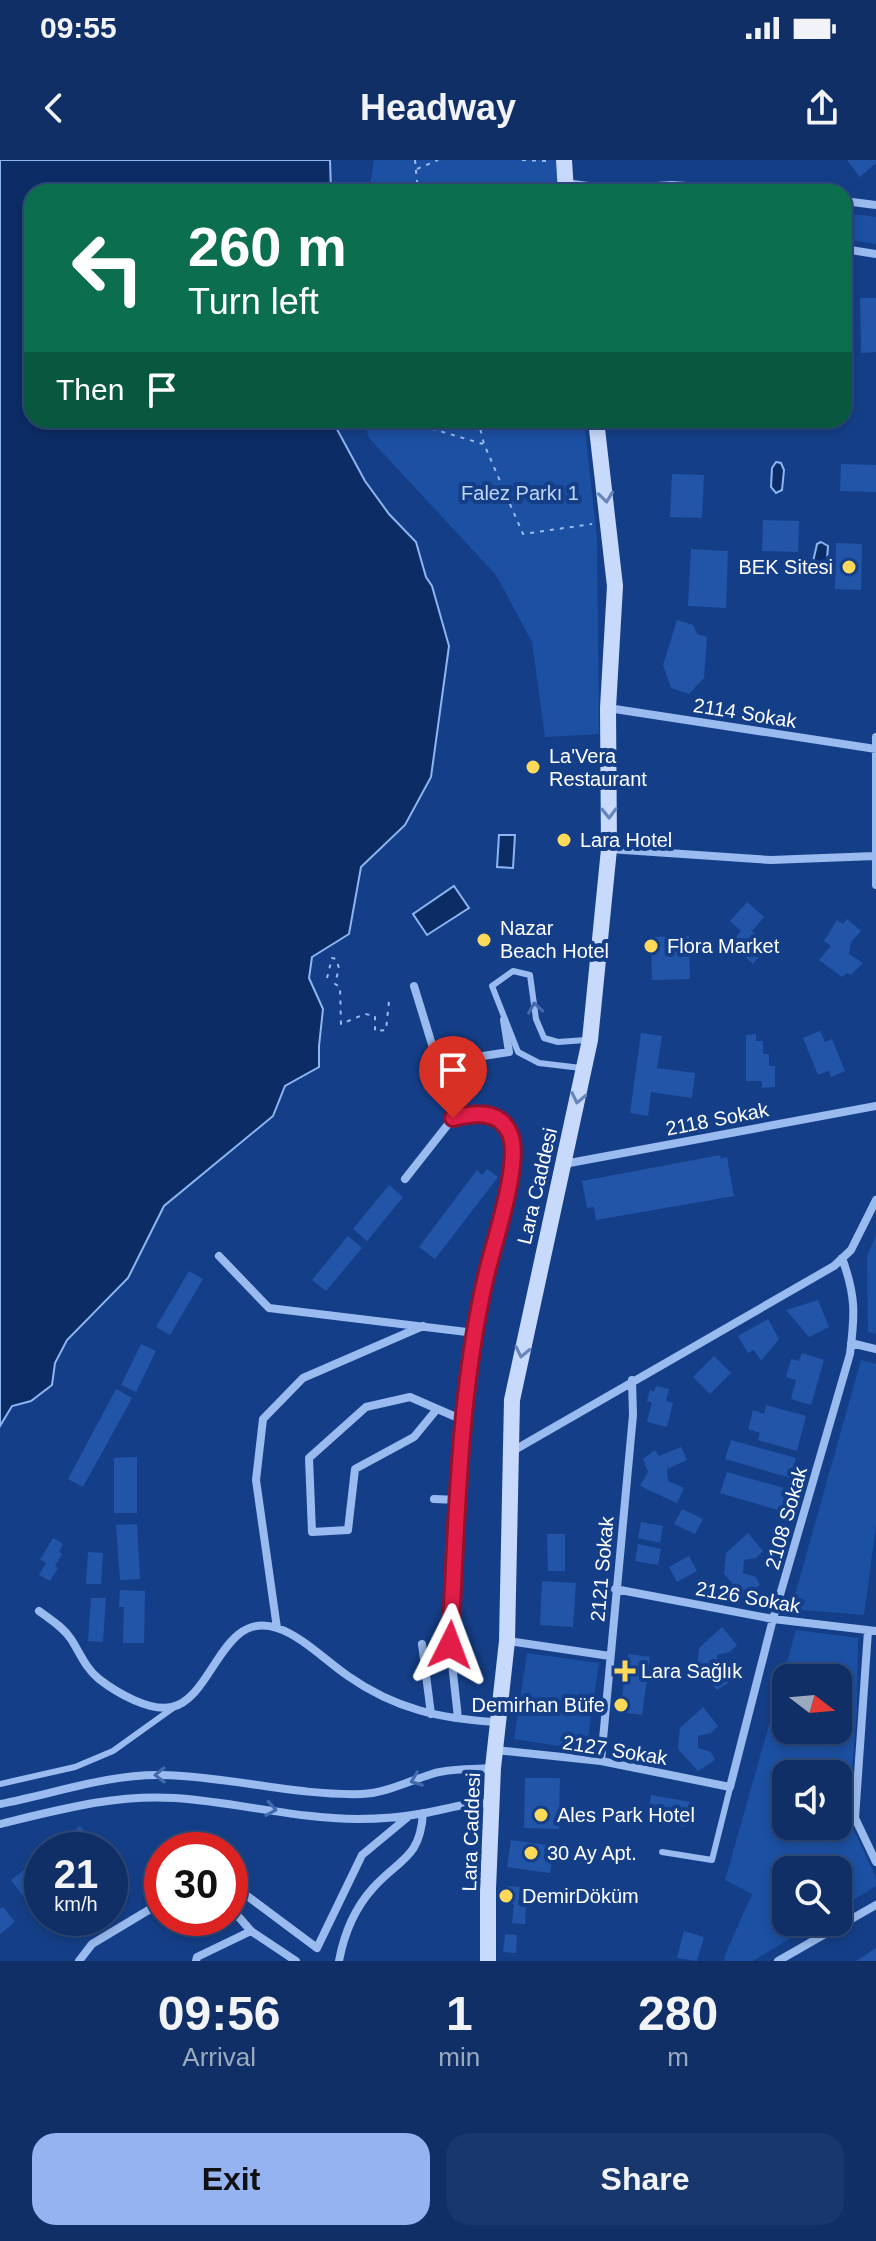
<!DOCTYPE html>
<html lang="en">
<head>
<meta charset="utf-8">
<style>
	body { margin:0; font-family:Helvetica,sans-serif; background:#18376c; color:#f1f3f6; height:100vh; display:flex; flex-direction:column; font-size:30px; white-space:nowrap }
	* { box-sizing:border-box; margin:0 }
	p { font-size:26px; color:#9ba9bf }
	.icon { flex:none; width:44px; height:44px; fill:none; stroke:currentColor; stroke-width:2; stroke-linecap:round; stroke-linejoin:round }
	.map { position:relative; height:1801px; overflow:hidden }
	.panel { display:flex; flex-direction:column; background:#0f2f66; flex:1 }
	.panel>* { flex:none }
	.top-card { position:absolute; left:24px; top:24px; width:828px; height:244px; border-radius:24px; box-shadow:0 4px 12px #0003,0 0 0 2px #2f4a7a; background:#0b6e4f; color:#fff; overflow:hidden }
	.needle { width:52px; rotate:106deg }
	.buttons { position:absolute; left:772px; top:1504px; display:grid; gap:16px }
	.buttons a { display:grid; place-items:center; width:80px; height:80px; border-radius:16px; background:#0f2f66; box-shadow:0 4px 12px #0003,0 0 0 2px #2f4a7a; font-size:40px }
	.speed { position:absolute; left:24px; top:1672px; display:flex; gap:16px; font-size:40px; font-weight:700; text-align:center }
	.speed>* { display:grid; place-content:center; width:104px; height:104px; border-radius:50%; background:#0f2f66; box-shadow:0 4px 12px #0003,0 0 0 2px #2f4a7a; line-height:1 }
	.speed small { font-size:20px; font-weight:400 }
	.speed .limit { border:12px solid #d22; background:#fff; color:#111 }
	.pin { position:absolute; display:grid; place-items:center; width:68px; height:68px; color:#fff; margin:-82px -34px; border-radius:50% 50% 50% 0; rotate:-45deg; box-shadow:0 0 8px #0007 }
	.pin .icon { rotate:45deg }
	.me { position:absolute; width:88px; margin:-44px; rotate:3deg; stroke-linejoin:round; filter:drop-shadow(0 0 6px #0008) }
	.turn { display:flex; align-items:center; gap:28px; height:168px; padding:0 32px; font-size:36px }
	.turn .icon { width:104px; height:104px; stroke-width:2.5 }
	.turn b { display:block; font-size:56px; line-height:68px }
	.then { display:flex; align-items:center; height:76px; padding:0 32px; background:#0003; gap:16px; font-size:30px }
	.eta { display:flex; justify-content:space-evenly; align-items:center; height:136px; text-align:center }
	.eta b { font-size:48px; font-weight:800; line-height:56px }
	.primary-button { display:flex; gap:16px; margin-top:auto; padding:16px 32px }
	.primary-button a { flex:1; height:92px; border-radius:24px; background:#95b2f1; color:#111; font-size:32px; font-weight:800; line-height:92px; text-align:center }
	.primary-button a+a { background:#18376c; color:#f1f3f6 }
	.status { display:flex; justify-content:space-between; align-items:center; height:56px; padding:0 40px; background:#0f2f66; direction:ltr }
	.status svg { height:22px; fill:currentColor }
	header { display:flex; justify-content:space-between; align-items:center; height:104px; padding:0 32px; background:#0f2f66; font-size:36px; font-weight:800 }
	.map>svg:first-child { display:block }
	.green { fill:#1c50a2; fill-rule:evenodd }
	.water { fill:#0c2c65; stroke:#8cb5f2; stroke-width:2 }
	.building { fill:#2255a7 }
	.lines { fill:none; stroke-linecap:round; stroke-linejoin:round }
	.path { stroke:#9abbef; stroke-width:2; stroke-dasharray:4 6; stroke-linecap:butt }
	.lane { stroke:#9abbef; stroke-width:6 }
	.street { stroke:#9abbef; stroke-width:8 }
	.secondary { stroke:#c8dafb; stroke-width:16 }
	.oneway { stroke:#6585bc }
	.oneway2 { stroke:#436aac }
	.route-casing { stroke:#92132f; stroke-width:20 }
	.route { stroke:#e11d48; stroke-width:14 }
	.poi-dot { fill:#ffda58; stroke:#143f88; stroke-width:3 }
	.labels { text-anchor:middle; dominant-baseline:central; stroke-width:8; stroke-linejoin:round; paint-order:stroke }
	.park-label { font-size:20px; fill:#c0d7fb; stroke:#143f88 }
	.poi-label { font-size:20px; fill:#fff; stroke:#143f88; text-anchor:start }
	.street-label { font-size:20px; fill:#fff; stroke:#143f88 }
</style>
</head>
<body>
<div class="status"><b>09:55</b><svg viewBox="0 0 49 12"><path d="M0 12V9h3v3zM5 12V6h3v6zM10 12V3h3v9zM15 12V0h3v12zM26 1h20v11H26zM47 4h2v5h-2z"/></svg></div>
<header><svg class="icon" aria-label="back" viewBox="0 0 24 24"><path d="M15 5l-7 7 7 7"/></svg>Headway<svg class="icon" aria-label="share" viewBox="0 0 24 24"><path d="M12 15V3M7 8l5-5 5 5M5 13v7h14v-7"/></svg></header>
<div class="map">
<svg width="876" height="1801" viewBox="0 0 876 1801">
	<rect width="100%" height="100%" fill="#143f88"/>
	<path class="green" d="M374,0H556L559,32H369Z
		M844,53L876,57V84L844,79Z
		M363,260H584L597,379L599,574L545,577L532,482L496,415L369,278Z
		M876,1075V1174L868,1172L867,1096Z
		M861,1200L876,1204V1366L864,1455L791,1449Z
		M796,1470L858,1478L857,1551L848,1658L876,1717V1726L838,1749V1710H786V1762H817L753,1801H725L724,1797L752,1734L725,1720ZM838,1518V1570H786V1518ZM838,1614V1666H786V1614Z
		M527,1493L599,1503L586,1590L514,1579Z"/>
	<path class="water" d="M0,0H330L331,32H32V260H332L365,321L389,354L416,382L426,417L432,426L449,486L431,617L405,665L361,707L349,774L312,797L309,818L323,849L319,886V907L285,926L273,956L164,1046L128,1118L67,1180L55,1203L52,1225L31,1241L12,1246L0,1266Z
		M776,302L781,303L784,310L782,330L776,333L771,327L772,308Z
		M821,382L828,386L826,412L820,416L812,411C811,407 816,390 817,384Z
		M499,675H515L513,708L497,707Z
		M454,726L469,748L427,775L413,754Z"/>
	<path class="building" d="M847,0H876V3L860,17Z
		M860,138H876V192L861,193Z
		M841,304L876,305V332L840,331Z
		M672,314L704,315L702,358L670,357Z
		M763,360L799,361L798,392L762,391Z
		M836,383L862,384L861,430L835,429Z
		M691,389L728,391L726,448L688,446Z
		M677,460L693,465L697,474L707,477L704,518L689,534L671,528L663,505Z
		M747,742L764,757L752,771L768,786L753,804L730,783L741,771L730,761Z
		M847,759L861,771L851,782L849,794L863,803L851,815L847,813L842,817L819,800L831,786L824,781L837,760L843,764Z
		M689,776L690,819L652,820L651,777Z
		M820,871L825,882L832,879L845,911L831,917L829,911L818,915L803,878Z
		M641,873L662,876L657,908L695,913L692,938L651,932L648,956L630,953Z
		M756,874V881H763V894H769V906H775V927L762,928V921H746V875Z
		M720,995L721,999L727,997L734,1036L596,1060L594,1047L587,1048L582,1021Z
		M487,1009L498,1017L435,1099L419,1087L477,1010L482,1015Z
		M389,1025L403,1037L367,1081L353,1069Z
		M348,1076L362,1088L326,1131L312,1120Z
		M189,1111L203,1119L170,1175L156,1167Z
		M818,1140L829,1167L809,1177L786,1150Z
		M768,1159L779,1179L761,1201L754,1190L748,1193L738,1176Z
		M141,1184L156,1191L136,1232L121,1225Z
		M802,1193L824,1200L811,1245L791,1239L796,1220L786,1217L791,1199L799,1201Z
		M714,1196L731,1213L710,1234L693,1217Z
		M656,1226L669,1229L666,1241L673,1243L667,1267L647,1262L652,1243L647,1241L650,1230L654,1232Z
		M116,1229L132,1238L83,1327L68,1319Z
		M766,1245L806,1256L797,1291L758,1280L760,1273L748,1269L753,1250L764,1254Z
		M731,1280L796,1298L791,1318L725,1299Z
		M681,1287L687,1300L667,1309L668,1321L684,1328L677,1343L640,1326L648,1312L643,1299L655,1290L659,1296Z
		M137,1297V1353H114V1298Z
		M727,1312L791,1330L784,1352L720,1333Z
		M682,1349L703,1359L695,1374L674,1364Z
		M641,1362L663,1366L660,1383L638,1378Z
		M137,1364L140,1419L120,1420L116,1365Z
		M748,1373L763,1391L756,1398L744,1400L743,1413L756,1417L760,1425L744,1436L724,1414L726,1393Z
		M547,1374H565V1411H548Z
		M53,1378L63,1384L59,1392L62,1394L55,1406L58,1408L50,1421L39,1415L46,1403L40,1400Z
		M638,1384L661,1389L658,1405L635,1401Z
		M88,1392L103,1393L101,1424H86Z
		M689,1396L697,1411L677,1422L669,1407Z
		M542,1421L576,1423L573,1467L540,1465Z
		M120,1430L145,1431L144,1483H123L124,1447H119Z
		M91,1438H106L103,1482L88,1481Z
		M722,1467L737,1485L730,1492L717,1495V1507L730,1511L734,1519L717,1530L697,1508L699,1488Z
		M628,1494L650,1497L642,1555L620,1552Z
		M703,1547L718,1566L711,1573L698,1576V1588L711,1592L715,1600L698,1611L678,1589L680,1568Z
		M525,1618H560L559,1669L524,1668Z
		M651,1635L690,1642L686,1667L647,1660Z
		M80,1666L93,1681L82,1690H50Z
		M511,1680L554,1686L550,1713L507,1707Z
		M42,1696V1721L23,1736L11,1720Z
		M507,1726L520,1727L518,1745L526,1746L525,1764L512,1763L514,1744H506Z
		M3,1747L15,1762L0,1774V1749Z
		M684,1771L704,1777L697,1801L677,1798Z
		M505,1774L517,1775L516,1793L503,1792Z
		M876,1788V1801H856Z"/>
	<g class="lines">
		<path class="path" d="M415,0L418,32
			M522,0L547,1
			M417,9L438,0
			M403,260L483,284
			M478,260L484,284L523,374L592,364
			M327,818L332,798L336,799L339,808L335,824L340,827L341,864L365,854L375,856V871L386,870L389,841"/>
		<path class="lane" d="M581,908L539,903L518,892L492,826L513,811L530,815L536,859L544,878L558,882L586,880
			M0,1624L75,1607L113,1591L173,1548
			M662,1692L712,1700L731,1624"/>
		<path class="street" d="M565,23L611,29L672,25L770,32
			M844,41L876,45
			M844,89L876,94
			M608,548L876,589
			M876,577V725
			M609,689L771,700L875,696
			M414,826L434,891L457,900L509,892L504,860
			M564,1004L876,946
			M405,1019L453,958L476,952L497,957L510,973L514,998L485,1119L471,1195L460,1308L450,1485L458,1558
			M219,1096L269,1148L475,1173
			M851,1183L876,1189
			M437,1249L414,1277L355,1309L348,1370L312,1372L309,1298L366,1247L410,1237L465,1261
			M511,1292L834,1106L851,1090L876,1040
			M434,1339L458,1340
			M615,1429L773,1459L876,1471
			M39,1451C51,1460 63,1467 71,1479C80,1493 86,1509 99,1519C117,1533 150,1552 172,1547C213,1538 222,1449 277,1468C302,1476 326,1501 348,1516C395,1549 441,1559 497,1562
			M277,1468L256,1320L263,1259L303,1218L423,1166
			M868,1471L855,1658L876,1702
			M508,1481L610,1496
			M422,1484L431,1554
			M495,1590L601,1601L730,1627L773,1459L850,1194C855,1154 856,1136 842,1098
			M601,1601L633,1255L632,1220
			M0,1644C53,1634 107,1614 162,1615C228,1616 295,1636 362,1634C386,1633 409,1621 432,1614C450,1608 473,1610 492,1608
			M0,1664C58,1650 115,1634 175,1638C236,1642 297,1659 358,1659C380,1659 403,1657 425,1653C447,1649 468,1642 491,1643
			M230,1723L317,1788L362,1695L409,1656
			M230,1747L251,1771L296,1801
			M79,1801L92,1784L162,1742
			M196,1801L197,1797L251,1771
			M339,1801C344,1774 354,1749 373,1728C400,1698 420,1699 423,1653
			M778,1801L876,1745"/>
		<path class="secondary" d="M564,0L566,32
			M488,1801V1729L493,1608L507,1481L512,1240L590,880L609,689L608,548L615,426L596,260"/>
	</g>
	<defs><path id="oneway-chevron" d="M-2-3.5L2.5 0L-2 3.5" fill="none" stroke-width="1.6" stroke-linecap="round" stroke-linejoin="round" transform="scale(2)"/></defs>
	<g class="oneway">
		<use href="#oneway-chevron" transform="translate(606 337) rotate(83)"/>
		<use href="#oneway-chevron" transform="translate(609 653) rotate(89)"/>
		<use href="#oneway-chevron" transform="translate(578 938) rotate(102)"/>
		<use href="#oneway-chevron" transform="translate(522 1192) rotate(102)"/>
	</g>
	<g class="oneway2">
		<use href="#oneway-chevron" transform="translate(535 848) rotate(-99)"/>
		<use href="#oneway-chevron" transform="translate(160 1615) rotate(179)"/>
		<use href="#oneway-chevron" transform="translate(416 1620) rotate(159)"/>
		<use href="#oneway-chevron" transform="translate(271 1649) rotate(9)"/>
	</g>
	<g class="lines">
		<g class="route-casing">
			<path id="route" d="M450,1485C457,1362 458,1236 486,1116C493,1085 522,1001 510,974C500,949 474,953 453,958"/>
		</g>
		<use href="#route" class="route"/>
	</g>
	<g class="poi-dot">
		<circle cx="849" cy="407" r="8"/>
		<circle cx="533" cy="607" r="8"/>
		<circle cx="564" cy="680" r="8"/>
		<circle cx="484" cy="780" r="8"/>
		<circle cx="651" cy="786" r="8"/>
		<path d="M621 1499h8v8h8v8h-8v8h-8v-8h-8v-8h8z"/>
		<circle cx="621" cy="1545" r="8"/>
		<circle cx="541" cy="1655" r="8"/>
		<circle cx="531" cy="1693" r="8"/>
		<circle cx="506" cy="1736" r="8"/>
	</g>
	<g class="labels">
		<g class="park-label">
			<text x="520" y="333">Falez Parkı 1</text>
		</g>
		<g class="poi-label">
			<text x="833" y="407" text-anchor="end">BEK Sitesi</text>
			<text x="549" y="596">La'Vera<tspan x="549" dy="23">Restaurant</tspan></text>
			<text x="580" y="680">Lara Hotel</text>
			<text x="500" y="768">Nazar<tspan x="500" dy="23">Beach Hotel</tspan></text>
			<text x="667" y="786">Flora Market</text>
			<text x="641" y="1511">Lara Sağlık</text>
			<text x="605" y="1545" text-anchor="end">Demirhan Büfe</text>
			<text x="557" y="1655">Ales Park Hotel</text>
			<text x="547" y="1693">30 Ay Apt.</text>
			<text x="522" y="1736">DemirDöküm</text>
		</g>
		<g class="street-label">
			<text transform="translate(745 553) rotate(9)">2114 Sokak</text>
			<text transform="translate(717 959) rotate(-11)">2118 Sokak</text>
			<text transform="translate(537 1026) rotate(-77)">Lara Caddesi</text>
			<text transform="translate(786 1358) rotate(-74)">2108 Sokak</text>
			<text transform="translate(602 1409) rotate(-85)">2121 Sokak</text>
			<text transform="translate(748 1437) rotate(10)">2126 Sokak</text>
			<text transform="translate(615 1590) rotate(9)">2127 Sokak</text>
			<text transform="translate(471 1672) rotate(-88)">Lara Caddesi</text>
		</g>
	</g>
</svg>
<div class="buttons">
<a><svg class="needle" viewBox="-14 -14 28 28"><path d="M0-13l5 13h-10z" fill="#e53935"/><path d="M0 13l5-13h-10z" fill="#9ba9bf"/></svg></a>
<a><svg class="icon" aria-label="sound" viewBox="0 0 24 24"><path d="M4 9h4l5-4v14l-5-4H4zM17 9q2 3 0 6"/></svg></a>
<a><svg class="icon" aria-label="search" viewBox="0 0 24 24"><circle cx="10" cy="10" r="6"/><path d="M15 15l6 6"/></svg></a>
</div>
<div class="speed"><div>21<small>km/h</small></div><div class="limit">30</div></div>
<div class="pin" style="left:453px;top:958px;background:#d93025"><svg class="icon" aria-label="arrive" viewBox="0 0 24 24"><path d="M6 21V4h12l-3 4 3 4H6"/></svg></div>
<svg class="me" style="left:450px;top:1485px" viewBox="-20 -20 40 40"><path d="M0-17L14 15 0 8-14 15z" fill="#e11d48" stroke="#fff" stroke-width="4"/></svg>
<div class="top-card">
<div class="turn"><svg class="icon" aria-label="left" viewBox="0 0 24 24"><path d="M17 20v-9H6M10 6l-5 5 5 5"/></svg><div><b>260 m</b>Turn left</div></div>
<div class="then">Then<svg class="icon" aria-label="arrive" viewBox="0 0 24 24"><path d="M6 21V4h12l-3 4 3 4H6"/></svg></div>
</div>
</div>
<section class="panel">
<div class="eta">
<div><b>09:56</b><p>Arrival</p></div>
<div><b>1</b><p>min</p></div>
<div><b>280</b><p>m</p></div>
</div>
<div class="primary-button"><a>Exit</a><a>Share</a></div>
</section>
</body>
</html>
